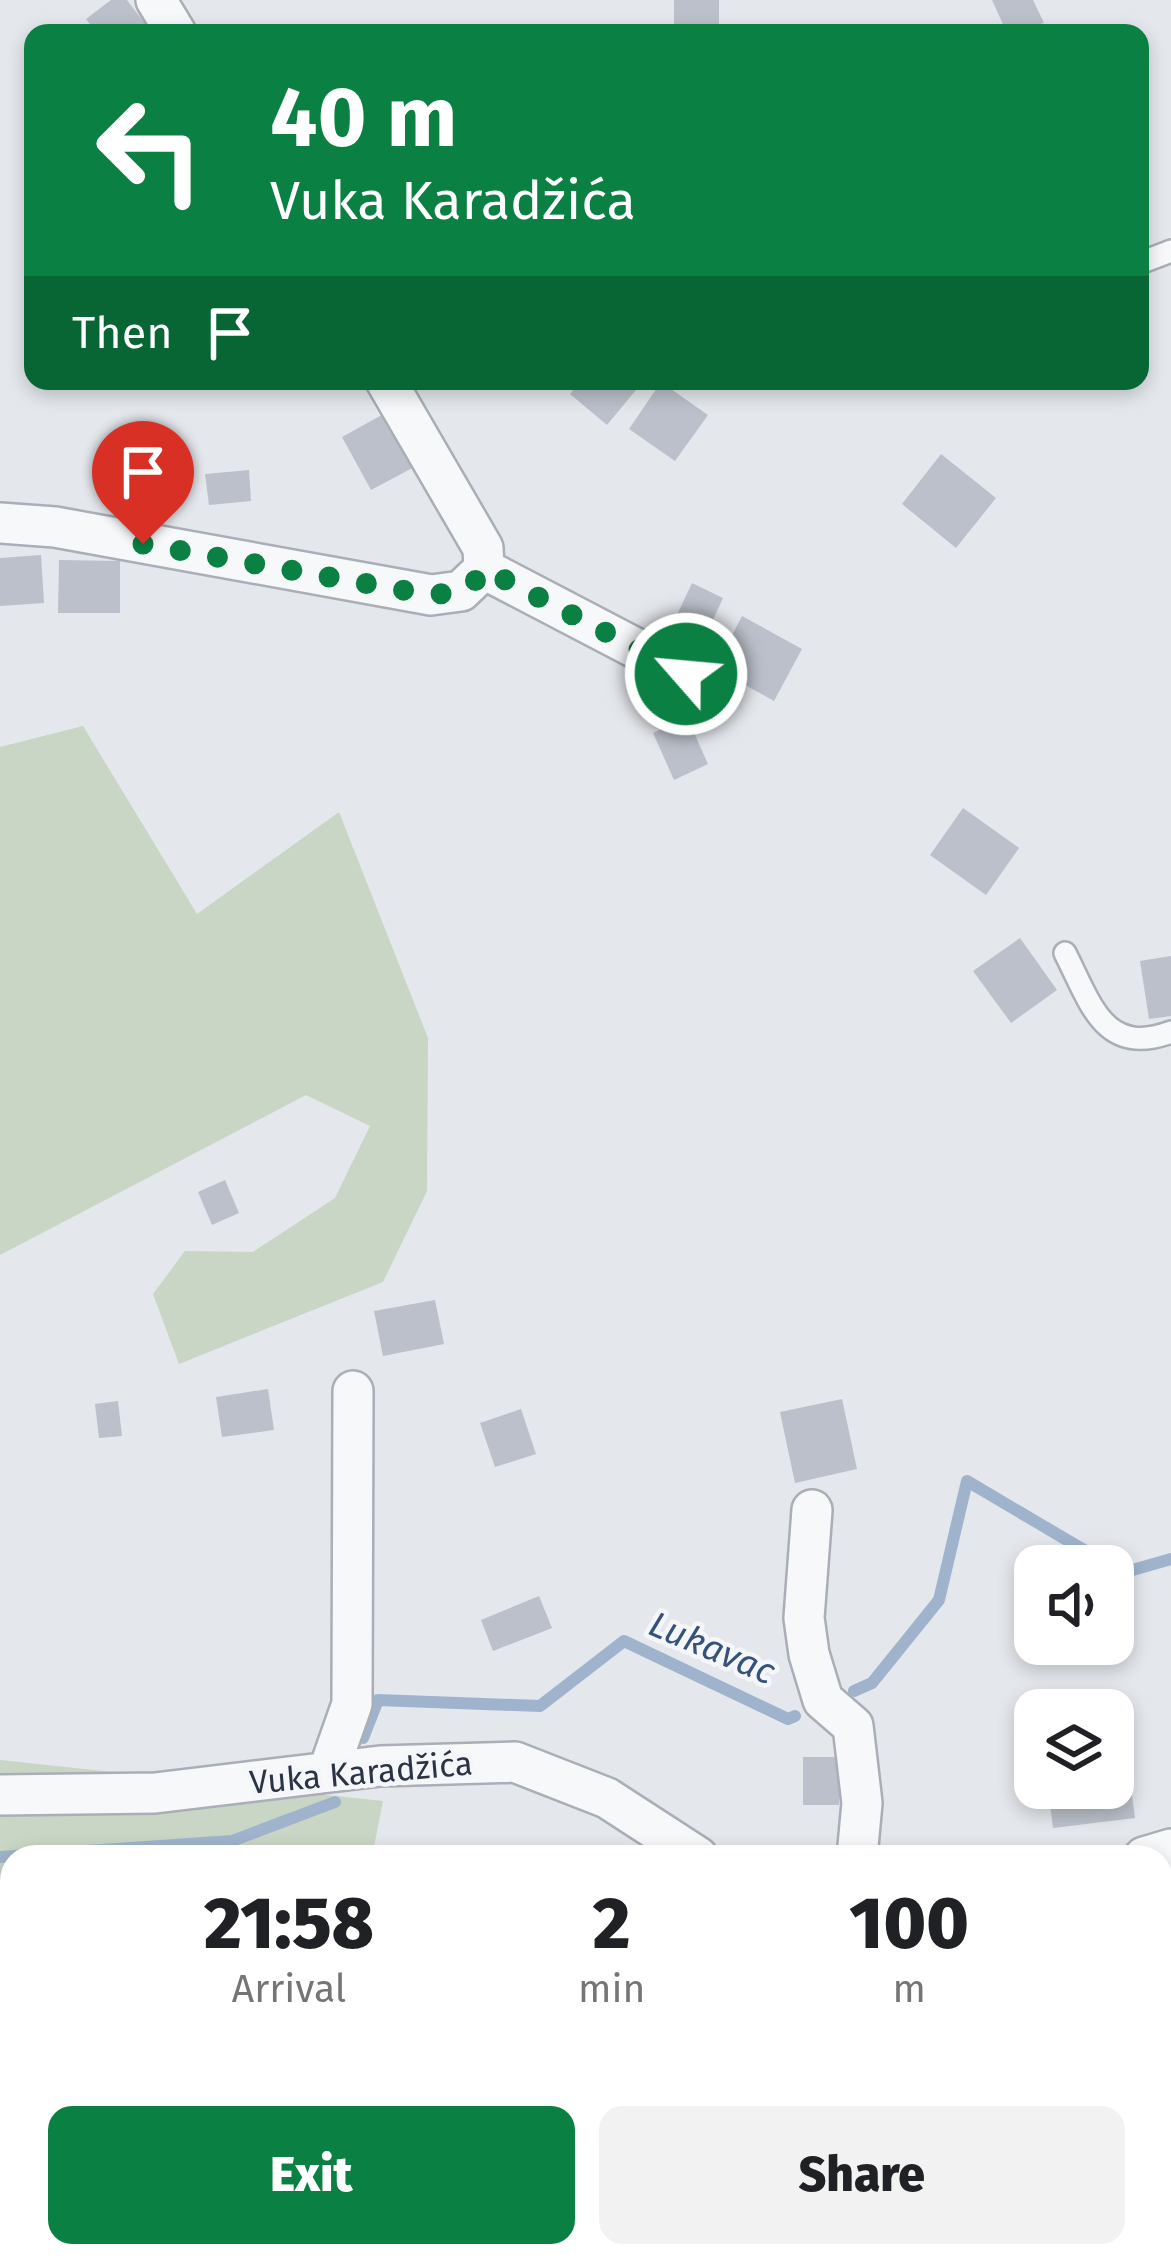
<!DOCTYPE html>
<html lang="en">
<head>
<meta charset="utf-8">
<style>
	body { margin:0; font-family:"Fira Sans",sans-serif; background:#f2f2f2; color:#202124; height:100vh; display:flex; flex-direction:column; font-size:45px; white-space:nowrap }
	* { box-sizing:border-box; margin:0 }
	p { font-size:39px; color:#757577 }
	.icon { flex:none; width:66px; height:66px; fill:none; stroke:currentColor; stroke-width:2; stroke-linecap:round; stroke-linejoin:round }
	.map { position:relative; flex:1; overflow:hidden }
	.panel { position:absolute; left:0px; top:1845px; width:1173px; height:423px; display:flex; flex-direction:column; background:#fff; border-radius:36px 36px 0 0; box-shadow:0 6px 18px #0003 }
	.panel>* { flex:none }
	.top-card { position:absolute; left:24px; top:24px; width:1125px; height:366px; border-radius:24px; box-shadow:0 6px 18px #0003; background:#0b8043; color:#fff; overflow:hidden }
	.fabs { position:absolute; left:1014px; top:1545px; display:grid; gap:24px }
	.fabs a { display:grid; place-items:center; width:120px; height:120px; border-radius:24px; background:#fff; box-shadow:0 6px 18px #0003; font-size:60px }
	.pin { position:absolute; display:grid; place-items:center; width:102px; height:102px; color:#fff; margin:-123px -51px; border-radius:50% 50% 50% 0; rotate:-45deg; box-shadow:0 0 12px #0007 }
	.pin .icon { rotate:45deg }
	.me { position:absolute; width:132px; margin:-66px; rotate:297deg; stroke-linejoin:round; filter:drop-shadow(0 0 9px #0008) }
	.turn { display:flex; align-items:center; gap:42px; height:252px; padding:0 48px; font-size:54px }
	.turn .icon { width:156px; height:156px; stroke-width:2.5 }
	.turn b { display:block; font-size:84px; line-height:102px }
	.then { display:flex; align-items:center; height:114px; padding:0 48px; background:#0003; gap:24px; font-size:45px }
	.eta { display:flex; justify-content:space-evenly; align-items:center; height:204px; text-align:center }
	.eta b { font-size:72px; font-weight:800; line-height:84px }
	.primary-button { display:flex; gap:24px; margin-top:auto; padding:24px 48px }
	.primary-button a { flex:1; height:138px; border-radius:24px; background:#0b8043; color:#fff; font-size:48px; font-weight:800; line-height:138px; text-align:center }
	.primary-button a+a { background:#f2f2f2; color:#202124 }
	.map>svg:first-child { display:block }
	.green { fill:#c9d6c5 }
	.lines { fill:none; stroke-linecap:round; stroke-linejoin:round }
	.stream { stroke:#9fb4cc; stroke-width:12 }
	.building { fill:#bbc0ca }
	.lane-casing { stroke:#a9aeb7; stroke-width:26 }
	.street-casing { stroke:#a9aeb7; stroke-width:44 }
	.lane { stroke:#f7f8fa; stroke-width:21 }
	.street { stroke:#f7f8fa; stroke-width:39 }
	.route { stroke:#0b8043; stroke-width:21; stroke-dasharray:0 37.8 }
	.labels { text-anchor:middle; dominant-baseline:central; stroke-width:9; stroke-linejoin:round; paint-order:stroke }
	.street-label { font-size:33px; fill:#2b3445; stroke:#f4f6f9 }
	.water-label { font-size:36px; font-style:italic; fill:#34527a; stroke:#f4f6f9 }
</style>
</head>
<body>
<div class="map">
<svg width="1171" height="2266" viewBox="0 0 1171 2266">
	<rect width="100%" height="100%" fill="#e4e7ec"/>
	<path class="green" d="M83,726L197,914L339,812L428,1038L427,1191L383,1282L179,1364L153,1294L185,1251L253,1252L335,1198L370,1126L306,1095L0,1255V747Z
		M0,1760L383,1801L372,1857H12V1891H0Z
		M0,2107H12V2256H766L769,2266H0Z"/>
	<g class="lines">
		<path class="stream" d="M1113,1567L1122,1573L1171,1559
			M854,1691L872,1683L939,1600L967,1481L1111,1566
			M363,1738L378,1700L540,1706L624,1641L788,1719L795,1716
			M0,1857L232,1841L335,1802"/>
	</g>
	<path class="building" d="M111,0H127L152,33H97L86,19Z
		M674,0H719V29L674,30Z
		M992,0H1033L1044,23L1007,33Z
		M581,381H637L641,384L607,425L570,394Z
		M661,382L708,415L675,461L629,429Z
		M389,411L418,465L371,490L342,437Z
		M941,454L996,498L956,548L902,504Z
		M249,470L251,501L209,505L205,474Z
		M41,555L44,603L0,606V558Z
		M59,560L120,561V613H58Z
		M692,583L723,598L701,646L669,632Z
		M742,616L802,649L774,701L715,668Z
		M687,717L708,764L674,780L653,733Z
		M963,808L1019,848L986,895L930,855Z
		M1020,938L1057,990L1011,1023L973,971Z
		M1171,956V1016L1149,1019L1140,961Z
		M225,1180L239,1213L212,1225L198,1192Z
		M435,1300L444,1344L383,1356L374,1311Z
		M268,1389L274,1430L222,1437L216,1397Z
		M842,1399L857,1469L795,1483L780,1412Z
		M118,1401L122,1436L99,1438L95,1404Z
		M521,1409L536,1454L495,1467L480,1423Z
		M539,1596L552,1628L493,1651L481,1620Z
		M803,1757H840L839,1805H803Z
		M1128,1766L1135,1818L1053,1828L1048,1788H1113V1768Z
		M1171,2160V2219L1161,2220V2161Z
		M872,2256H932L930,2266H870Z"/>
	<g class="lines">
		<g class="lane-casing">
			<path id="lane" d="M1140,263L1171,251
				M1065,953C1091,1004 1104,1057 1171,1032"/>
		</g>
		<g class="street-casing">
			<path id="street" d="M156,0L176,33
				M0,523L55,527L431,595L461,591L484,569L483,548L386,381
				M484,569L685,674
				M812,1510L804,1618L809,1654L823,1700L853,1726L862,1803L857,1857
				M328,1772L352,1704L353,1391
				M0,1795L155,1793L380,1766L515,1762L607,1798L698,1857
				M1144,1857L1171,1849"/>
		</g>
		<use href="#lane" class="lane"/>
		<use href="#street" class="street"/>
	</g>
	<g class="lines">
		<path class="route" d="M143,544L431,595C454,592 472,591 484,569L686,674"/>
	</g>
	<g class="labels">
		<g class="street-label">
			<text transform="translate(361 1773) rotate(-5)">Vuka Karadžića</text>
		</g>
		<g class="water-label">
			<text transform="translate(712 1648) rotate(23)">Lukavac</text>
		</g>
	</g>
</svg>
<div class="fabs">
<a><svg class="icon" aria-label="sound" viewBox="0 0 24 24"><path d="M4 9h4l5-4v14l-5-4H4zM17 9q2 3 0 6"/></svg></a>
<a><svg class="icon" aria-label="layers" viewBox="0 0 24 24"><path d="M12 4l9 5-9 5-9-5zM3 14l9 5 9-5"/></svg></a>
</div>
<div class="pin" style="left:143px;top:544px;background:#d93025"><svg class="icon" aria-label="arrive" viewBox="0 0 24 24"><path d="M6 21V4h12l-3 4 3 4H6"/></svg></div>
<svg class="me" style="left:686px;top:674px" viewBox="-20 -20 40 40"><circle r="17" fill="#0b8043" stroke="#fff" stroke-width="3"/><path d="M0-11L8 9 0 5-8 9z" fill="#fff"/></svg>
<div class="top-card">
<div class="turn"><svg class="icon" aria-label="left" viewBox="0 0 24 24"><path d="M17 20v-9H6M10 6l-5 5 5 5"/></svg><div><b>40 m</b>Vuka Karadžića</div></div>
<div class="then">Then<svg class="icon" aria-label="arrive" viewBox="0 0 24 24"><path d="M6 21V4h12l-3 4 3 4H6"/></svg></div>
</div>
<section class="panel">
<div class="eta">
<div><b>21:58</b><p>Arrival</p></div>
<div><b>2</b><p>min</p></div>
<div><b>100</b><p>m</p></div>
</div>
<div class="primary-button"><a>Exit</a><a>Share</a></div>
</section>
</div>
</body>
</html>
